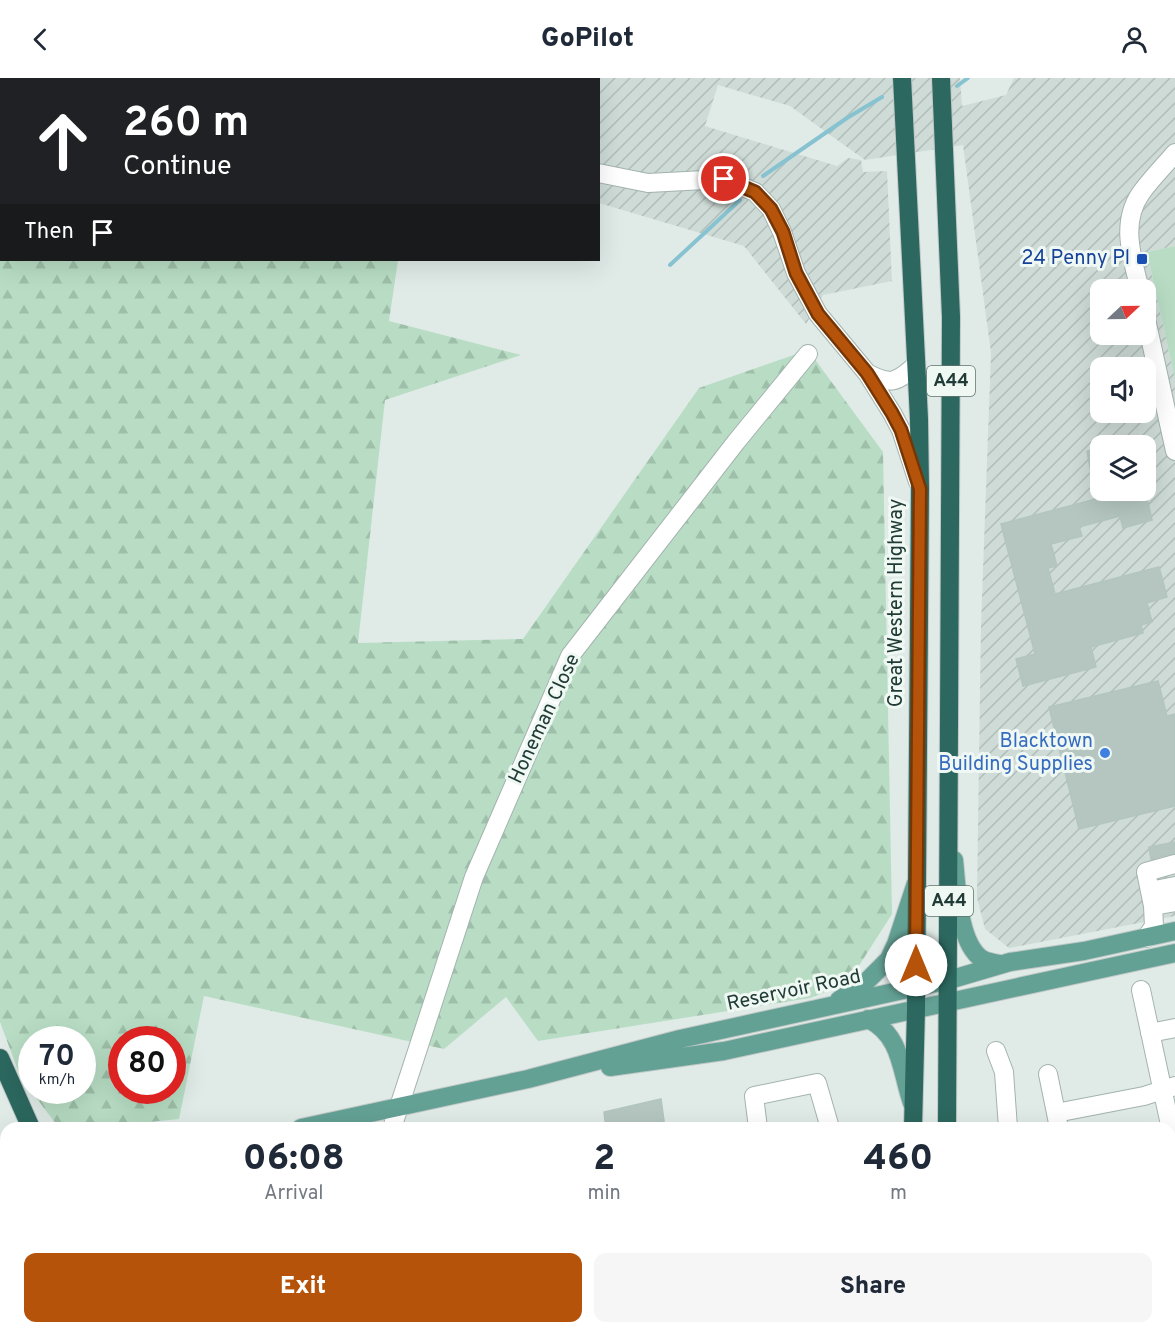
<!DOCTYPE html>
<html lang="en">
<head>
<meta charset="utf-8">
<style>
	body { margin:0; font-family:Overpass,sans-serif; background:#f6f6f7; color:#1f2937; height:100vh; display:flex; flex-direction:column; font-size:22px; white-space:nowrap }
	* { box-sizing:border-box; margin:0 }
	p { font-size:20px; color:#747a83 }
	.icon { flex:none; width:33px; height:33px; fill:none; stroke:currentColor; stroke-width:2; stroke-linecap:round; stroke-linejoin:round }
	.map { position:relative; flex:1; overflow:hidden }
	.sheet { position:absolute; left:0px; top:1044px; width:1176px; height:212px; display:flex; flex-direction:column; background:#fff; border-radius:18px 18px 0 0; box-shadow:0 6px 24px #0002 }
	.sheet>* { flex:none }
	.banner { position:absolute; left:0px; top:0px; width:600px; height:183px; box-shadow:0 6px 24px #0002; background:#202124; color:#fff; overflow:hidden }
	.needle { width:39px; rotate:68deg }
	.tools { position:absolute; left:1090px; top:201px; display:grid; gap:12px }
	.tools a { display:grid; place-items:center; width:66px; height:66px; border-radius:12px; background:#fff; box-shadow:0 6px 24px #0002; font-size:30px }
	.speed { position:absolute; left:18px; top:948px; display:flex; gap:12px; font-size:30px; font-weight:700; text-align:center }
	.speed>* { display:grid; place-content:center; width:78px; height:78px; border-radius:50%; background:#fff; box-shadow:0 6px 24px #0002; line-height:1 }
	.speed small { font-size:15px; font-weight:400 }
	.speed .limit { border:9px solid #d22; background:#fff; color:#111 }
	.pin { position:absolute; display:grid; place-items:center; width:51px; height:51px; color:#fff; margin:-26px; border:3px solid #fff; border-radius:50%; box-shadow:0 2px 6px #0007 }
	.me { position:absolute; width:66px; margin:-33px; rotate:0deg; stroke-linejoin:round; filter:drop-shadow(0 0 4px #0008) }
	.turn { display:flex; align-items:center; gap:21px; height:126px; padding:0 24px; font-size:27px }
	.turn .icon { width:78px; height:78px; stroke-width:2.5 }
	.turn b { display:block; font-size:42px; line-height:51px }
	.then { display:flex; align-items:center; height:57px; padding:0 24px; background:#0003; gap:12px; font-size:22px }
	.eta { display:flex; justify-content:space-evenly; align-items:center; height:102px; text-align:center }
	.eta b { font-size:36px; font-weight:800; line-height:42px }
	.cta { display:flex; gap:12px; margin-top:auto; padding:12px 24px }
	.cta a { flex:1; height:69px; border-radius:12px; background:#b45309; color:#fff; font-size:24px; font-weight:800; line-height:69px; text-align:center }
	.cta a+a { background:#f6f6f7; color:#1f2937 }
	header { display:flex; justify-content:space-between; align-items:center; height:78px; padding:0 24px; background:#fff; font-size:27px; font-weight:800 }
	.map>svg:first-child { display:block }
	.industrial { fill:url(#industrial-furrows); fill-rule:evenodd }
	.forest { fill:url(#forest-firs); fill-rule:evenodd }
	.pitch { fill:#b8ddc4 }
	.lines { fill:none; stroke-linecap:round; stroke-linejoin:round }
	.stream { stroke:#87c2d1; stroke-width:4 }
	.building { fill:#b5c6c0; stroke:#b2c5be; stroke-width:1.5 }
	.minor-casing { stroke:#a3b3ae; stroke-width:20 }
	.major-casing { stroke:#c1c8c7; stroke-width:20 }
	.highway-casing { stroke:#c1c8c7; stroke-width:20 }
	.minor { stroke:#fff; stroke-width:18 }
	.major { stroke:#64a195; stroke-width:18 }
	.highway { stroke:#2c685f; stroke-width:18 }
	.route-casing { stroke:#753606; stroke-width:15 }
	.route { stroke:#b45309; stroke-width:10 }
	.transit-dot { fill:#1a4fb4; stroke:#f0f8f4; stroke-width:2 }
	.shop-dot { fill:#3f7fe0; stroke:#f0f8f4; stroke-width:2 }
	.labels { text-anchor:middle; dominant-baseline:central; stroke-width:6; stroke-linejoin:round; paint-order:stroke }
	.shield { fill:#f0f8f4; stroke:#5f746f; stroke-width:1.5 }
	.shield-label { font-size:18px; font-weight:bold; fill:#213c36 }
	.transit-label { font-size:20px; fill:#164399; stroke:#f0f8f4; text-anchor:end }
	.street-label { font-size:20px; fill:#213c36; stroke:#f0f8f4 }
	.shop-label { font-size:20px; fill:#366cbe; stroke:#f0f8f4; text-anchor:end }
</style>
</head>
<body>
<header><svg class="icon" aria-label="back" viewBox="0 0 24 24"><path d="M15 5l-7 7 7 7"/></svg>GoPilot<svg class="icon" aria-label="person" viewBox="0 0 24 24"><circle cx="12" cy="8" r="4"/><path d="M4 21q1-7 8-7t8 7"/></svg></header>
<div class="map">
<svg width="1175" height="1255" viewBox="0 0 1175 1255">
	<defs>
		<pattern id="industrial-furrows" width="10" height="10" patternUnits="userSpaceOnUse" patternTransform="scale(1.5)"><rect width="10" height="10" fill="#cedbd6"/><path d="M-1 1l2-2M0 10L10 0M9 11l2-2" fill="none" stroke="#b1bdb8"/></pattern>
		<pattern id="forest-firs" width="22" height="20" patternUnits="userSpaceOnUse" patternTransform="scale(1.5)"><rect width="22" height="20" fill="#b8ddc4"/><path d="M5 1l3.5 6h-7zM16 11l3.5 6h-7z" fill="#9ebfa9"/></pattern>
	</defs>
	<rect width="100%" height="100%" fill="#e0ebe7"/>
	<path class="industrial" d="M184,0H960L962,28L1006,17L1014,0H1175V168L1147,174L1175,301V838L1009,870L985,851L977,820L981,547L991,275L963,67L865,82L790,28L718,7L705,48L837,88L848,80L861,82L863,94L887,93L892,203L823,217L806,246L744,168L599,125L598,2ZM1101,212H1146V256H1101ZM1101,290H1146V334H1101ZM1101,368H1146V412H1101Z"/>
	<path class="forest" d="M0,0L221,1L2,2V182H398L389,243L521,277L385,322L358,565L523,561L699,310L808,272L883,374L892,836L848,905L810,920L538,963L506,919L444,971L204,918L179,1041L91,1050H59L20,998L0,944ZM32,962H82V1012H32ZM122,962H172V1012H122Z"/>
	<path class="pitch" d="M1175,168V301L1147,174Z"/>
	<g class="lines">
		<path class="stream" d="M957,8L968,0
			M763,98L847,40L882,19
			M670,187L740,122"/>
	</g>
	<path class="building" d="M1101,370V393L1091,395L1087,373Z
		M1130,412H1145L1152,442L1123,450L1120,438L1079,449L1082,458L1051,466L1057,488L1048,490L1055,516L1159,489L1167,519L1147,525L1152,544L1141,547L1143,555L1091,569L1096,589L1023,608L1016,581L1035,576L1001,446Z
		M1158,603L1167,638L1175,636V728L1079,751L1049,629Z
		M1175,764V775L1151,781L1149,769Z
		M661,1021L665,1050H606L604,1034Z"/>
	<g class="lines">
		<g class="minor-casing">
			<path id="minor" d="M598,95L648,105L724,101L755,114L771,131L782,154L796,195L818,236L867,295L892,335L901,352L918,404
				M1140,212C1132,179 1120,145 1141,115C1151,101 1164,88 1175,75
				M1146,241L1175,373
				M867,295C891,308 897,304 916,287
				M1150,813L1175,808
				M1153,828L1175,824
				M1146,860L1154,848L1153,828L1146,794L1175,786
				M1141,912L1175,1070
				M1150,955L1175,950
				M996,973L1004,994L1008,1050
				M1048,996L1056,1035
				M392,1050L474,799L570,578L736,364L808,276
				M758,1050L754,1018L817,1005L830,1050
				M1059,1050L1056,1035L1144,1018L1175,1008
				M1170,1189L1175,1188
				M786,1250V1255
				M840,1250V1255
				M241,1255L248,1250"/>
		</g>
		<g class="major-casing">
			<path id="major" d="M954,782C957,809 958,865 982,881C987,884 994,885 1000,886
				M839,922L865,905L889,881L896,866L916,805
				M868,941C902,957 901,994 912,1025
				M610,989L724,973L1175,875
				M301,1050L528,1001L680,961L949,902L1010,884L1084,873L1175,853
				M0,1131L6,1130"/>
		</g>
		<g class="highway-casing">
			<path id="highway" d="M902,0L919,341L920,411L916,931L913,1050
				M941,0L951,239L947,1050
				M0,980L31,1050
				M67,1255L68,1250
				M910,1255V1250
				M945,1255V1250"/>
		</g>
		<use href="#minor" class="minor"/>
		<use href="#major" class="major"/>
		<use href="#highway" class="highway"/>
	</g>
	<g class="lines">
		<g class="route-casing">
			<path id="route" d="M724,101L755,114L771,131L783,154L796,195L818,236L867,295L892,335L901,352L920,411L916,887"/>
		</g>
		<use href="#route" class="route"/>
	</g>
	<rect class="transit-dot" x="1136" y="175" width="12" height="12" rx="3"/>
	<circle class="shop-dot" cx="1105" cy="675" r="6"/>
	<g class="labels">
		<g class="shield">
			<rect x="927" y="288" width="48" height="30" rx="4.5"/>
			<rect x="925" y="808" width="48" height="30" rx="4.5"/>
		</g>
		<g class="shield-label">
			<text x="951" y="303">A44</text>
			<text x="949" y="823">A44</text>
		</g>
		<g class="transit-label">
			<text x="1130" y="181">24 Penny Pl</text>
		</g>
		<g class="street-label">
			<text transform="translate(897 525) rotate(-90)">Great Western Highway</text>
			<text transform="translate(545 641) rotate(-65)">Honeman Close</text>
			<text transform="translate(794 913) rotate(-12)">Reservoir Road</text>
		</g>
		<g class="shop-label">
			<text x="1093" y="664">Blacktown<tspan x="1093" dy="23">Building Supplies</tspan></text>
		</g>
	</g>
</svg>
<div class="tools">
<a><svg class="needle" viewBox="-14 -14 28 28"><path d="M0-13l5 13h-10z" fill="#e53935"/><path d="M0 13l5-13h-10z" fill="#747a83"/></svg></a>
<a><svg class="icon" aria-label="sound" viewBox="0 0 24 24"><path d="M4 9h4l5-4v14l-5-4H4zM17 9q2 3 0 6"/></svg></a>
<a><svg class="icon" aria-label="layers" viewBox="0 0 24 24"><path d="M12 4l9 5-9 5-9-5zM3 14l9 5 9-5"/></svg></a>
</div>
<div class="speed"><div>70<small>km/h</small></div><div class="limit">80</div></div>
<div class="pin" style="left:724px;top:101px;background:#d93025"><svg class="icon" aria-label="arrive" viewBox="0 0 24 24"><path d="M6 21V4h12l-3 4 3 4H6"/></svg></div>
<svg class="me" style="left:916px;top:887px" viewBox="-20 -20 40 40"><circle r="19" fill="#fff"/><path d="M0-13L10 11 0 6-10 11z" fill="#b45309"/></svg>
<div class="banner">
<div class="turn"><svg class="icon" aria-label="ahead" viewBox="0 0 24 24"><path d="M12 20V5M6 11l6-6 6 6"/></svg><div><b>260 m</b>Continue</div></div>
<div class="then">Then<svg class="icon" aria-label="arrive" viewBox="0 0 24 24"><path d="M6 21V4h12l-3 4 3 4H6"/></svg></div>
</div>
<section class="sheet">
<div class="eta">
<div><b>06:08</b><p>Arrival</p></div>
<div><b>2</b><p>min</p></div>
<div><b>460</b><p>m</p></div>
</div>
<div class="cta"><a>Exit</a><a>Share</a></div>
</section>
</div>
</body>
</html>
